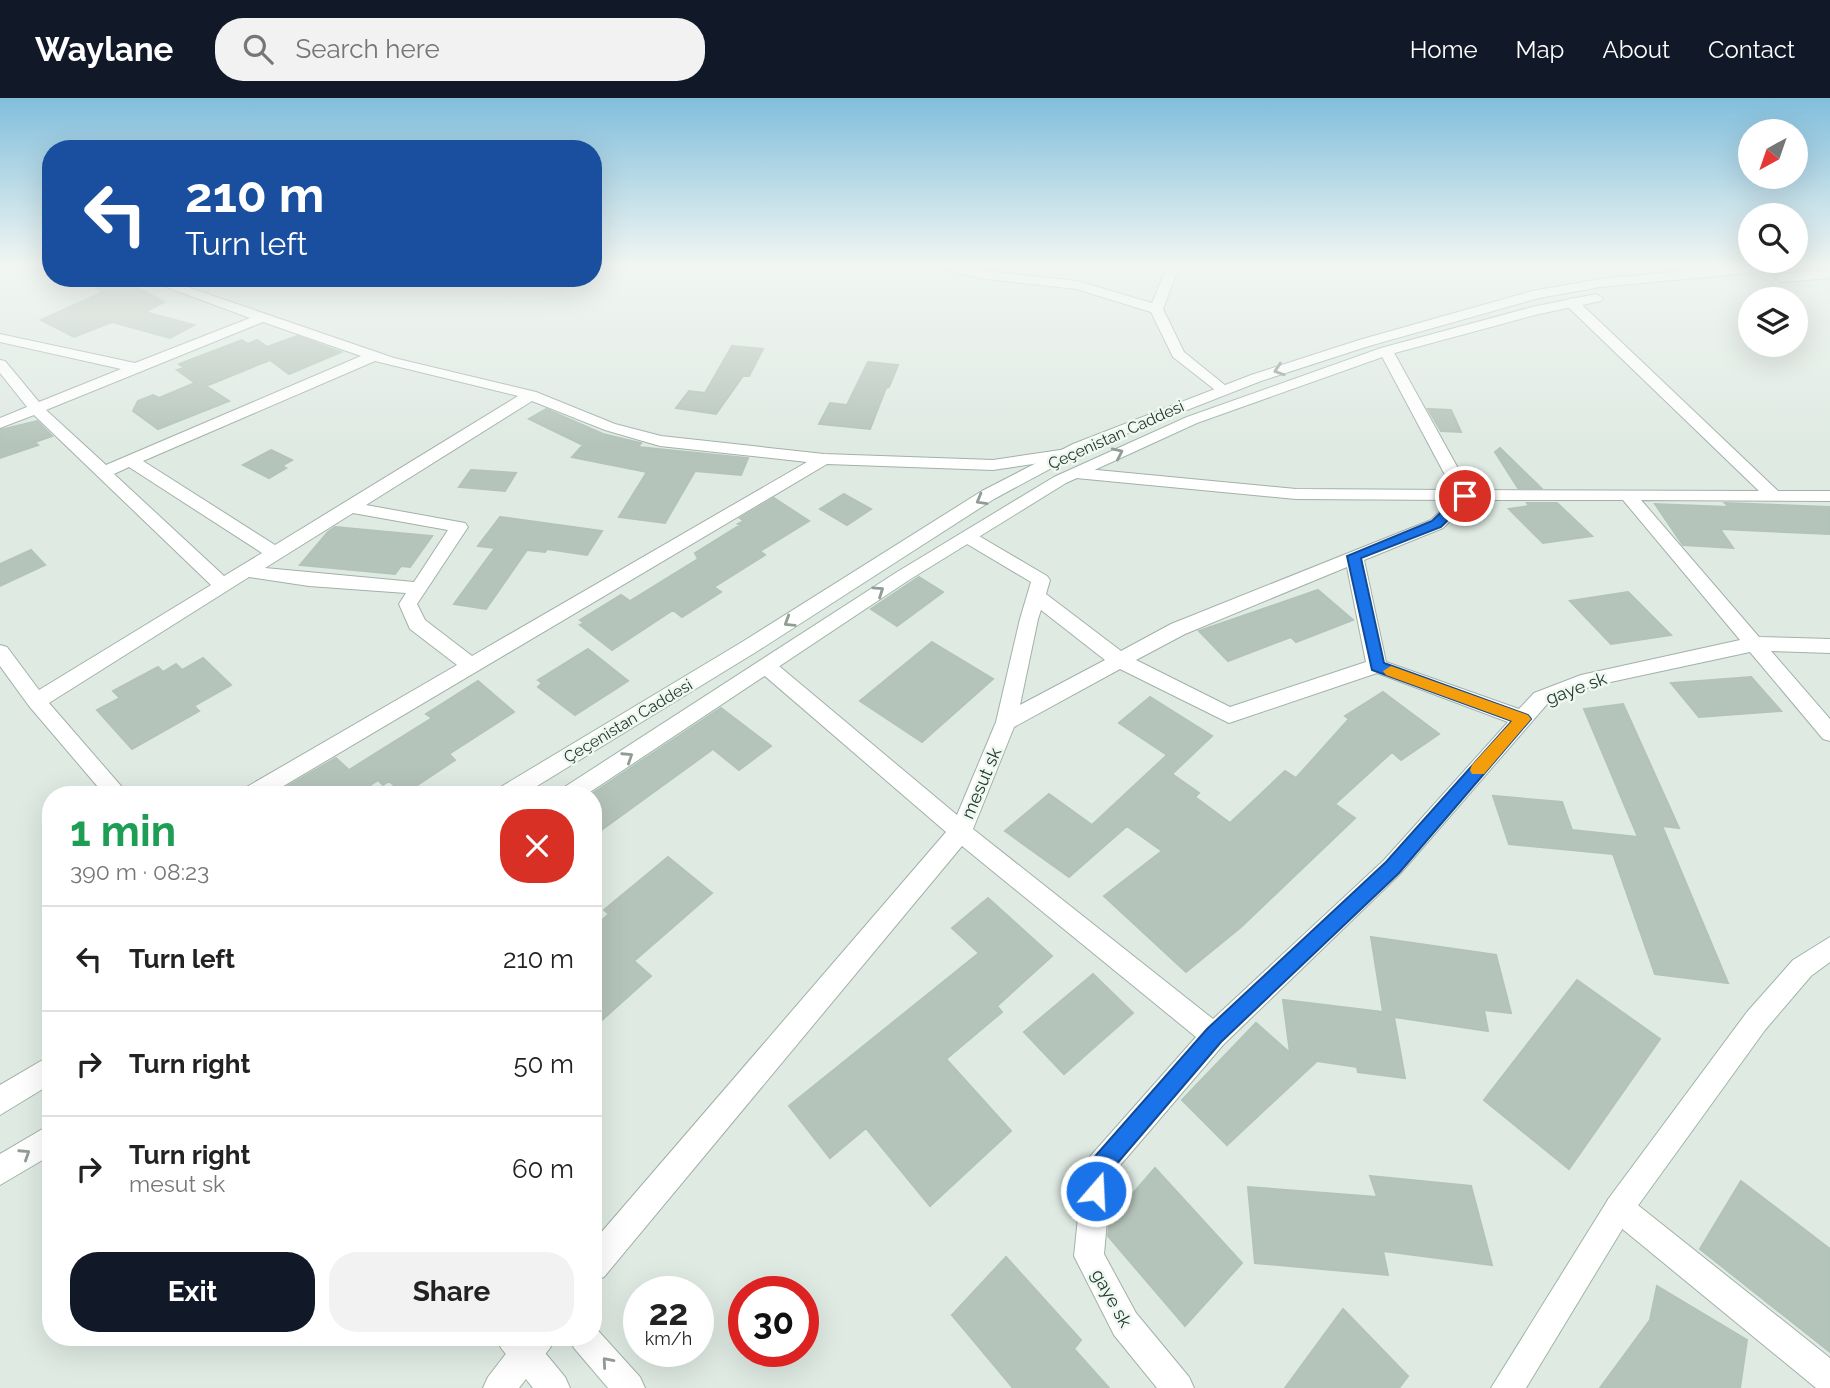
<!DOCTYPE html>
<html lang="en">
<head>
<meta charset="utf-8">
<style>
	body { margin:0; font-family:Raleway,sans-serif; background:#f2f2f2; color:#222; height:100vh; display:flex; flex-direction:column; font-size:26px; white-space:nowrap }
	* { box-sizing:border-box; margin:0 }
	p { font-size:23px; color:#767676 }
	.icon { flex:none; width:38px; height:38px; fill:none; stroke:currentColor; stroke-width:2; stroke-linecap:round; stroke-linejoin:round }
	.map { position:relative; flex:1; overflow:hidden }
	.sheet { position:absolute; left:42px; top:688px; width:560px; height:560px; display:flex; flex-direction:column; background:#fff; border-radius:28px; box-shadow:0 7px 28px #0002 }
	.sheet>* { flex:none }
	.top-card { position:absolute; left:42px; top:42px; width:560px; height:147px; border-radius:28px; box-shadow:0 7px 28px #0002; background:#1a4fa0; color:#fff; overflow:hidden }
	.needle { width:46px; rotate:220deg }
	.tools { position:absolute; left:1738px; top:21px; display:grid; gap:14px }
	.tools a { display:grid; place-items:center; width:70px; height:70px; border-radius:50%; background:#fff; box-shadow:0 7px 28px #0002; font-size:35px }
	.speed { position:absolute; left:623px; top:1178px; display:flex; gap:14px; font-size:35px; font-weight:700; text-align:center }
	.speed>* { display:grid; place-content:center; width:91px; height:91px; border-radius:50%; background:#fff; box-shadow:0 7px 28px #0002; line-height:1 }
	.speed small { font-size:18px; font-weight:400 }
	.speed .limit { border:10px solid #d22; background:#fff; color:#111 }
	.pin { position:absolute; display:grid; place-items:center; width:60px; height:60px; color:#fff; margin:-30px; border:4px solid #fff; border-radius:50%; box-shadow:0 2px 7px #0007 }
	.me { position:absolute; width:77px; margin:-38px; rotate:19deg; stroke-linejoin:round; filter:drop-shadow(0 0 5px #0008) }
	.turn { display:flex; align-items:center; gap:24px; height:147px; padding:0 28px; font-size:32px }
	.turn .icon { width:91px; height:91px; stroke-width:2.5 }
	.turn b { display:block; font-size:49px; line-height:60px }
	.round { display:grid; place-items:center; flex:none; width:74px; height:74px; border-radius:28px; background:#f2f2f2 }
	.headline { display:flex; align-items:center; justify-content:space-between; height:119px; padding:0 28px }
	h1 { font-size:42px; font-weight:700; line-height:52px; color:#1e9e55 }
	.button { display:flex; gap:14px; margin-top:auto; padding:14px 28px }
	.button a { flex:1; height:80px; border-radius:28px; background:#111827; color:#fff; font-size:28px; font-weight:700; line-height:80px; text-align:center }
	.button a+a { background:#f2f2f2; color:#222 }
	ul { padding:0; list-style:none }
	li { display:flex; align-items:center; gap:21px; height:105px; padding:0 28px; border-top:2px solid #e0e0e0 }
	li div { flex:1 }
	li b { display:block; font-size:26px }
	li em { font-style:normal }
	header { display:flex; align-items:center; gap:42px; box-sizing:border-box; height:98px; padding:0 35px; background:#111827; color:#fff }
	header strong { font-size:33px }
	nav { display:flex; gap:38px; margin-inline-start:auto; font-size:24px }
	.search { width:490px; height:63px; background:#f2f2f2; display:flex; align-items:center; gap:18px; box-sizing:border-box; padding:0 24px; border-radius:28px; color:#767676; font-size:26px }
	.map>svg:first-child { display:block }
	.building { fill:#b5c4bb; stroke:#b2c3b9; stroke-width:2 }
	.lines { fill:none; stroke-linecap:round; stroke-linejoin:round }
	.street-casing { stroke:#a2b1a9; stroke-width:2 }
	.secondary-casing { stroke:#9fb5a9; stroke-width:2 }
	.street { fill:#fff; fill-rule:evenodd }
	.secondary { fill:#fff; fill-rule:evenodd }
	.oneway { stroke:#909c96 }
	.route { fill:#1a73e8; stroke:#114b97; stroke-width:2 }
	.slow { fill:#f59e0b }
	.labels { text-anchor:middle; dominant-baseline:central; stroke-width:5; stroke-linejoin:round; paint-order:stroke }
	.far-street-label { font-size:16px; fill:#21392e; stroke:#eff7f1 }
	.street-label { font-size:18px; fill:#21392e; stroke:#eff7f1 }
</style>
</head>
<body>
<header>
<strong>Waylane</strong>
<div class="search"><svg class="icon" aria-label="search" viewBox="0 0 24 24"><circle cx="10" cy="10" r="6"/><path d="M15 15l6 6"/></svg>Search here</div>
<nav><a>Home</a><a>Map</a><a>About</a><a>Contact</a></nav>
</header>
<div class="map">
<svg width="1830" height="1290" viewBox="0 0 1830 1290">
	<rect width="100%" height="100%" fill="#dfeae3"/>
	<path class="building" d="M78,180H120L164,204L145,214L194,227L170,240L112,224L74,239L41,222L103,194Z
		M297,238L341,254L289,276L270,262L206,288L229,303L158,331L133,313L138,303L153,297L159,300L195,285L177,272L184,270L179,266L242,242L248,246L257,242L267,249Z
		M732,248L763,251L749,278H743L716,316L676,310L689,293L705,295Z
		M868,264L898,267L889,289L886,290L870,331L819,326L830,305L847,307Z
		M546,311L603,336L641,345L638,349L748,360L741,377L695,373L665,425L619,419L647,374L572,359L583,347L529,321Z
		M1428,311L1451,312L1461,334L1441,333Z
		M37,323L52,338L35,344L38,347L0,360V332Z
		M1500,350L1541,390H1518L1495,354Z
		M271,352L292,362L282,368L286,370L269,380L243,367Z
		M471,372L516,375L505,393L459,389Z
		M844,396L871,411L847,427L820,411Z
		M774,400L809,423L760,453L765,457L714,489L721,494L682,519L673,512L612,552L580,527L584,525L580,522L621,497L630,503L698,461L695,455L740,427L738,426L744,423L740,420Z
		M1527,405H1557L1592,438L1543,445L1509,411L1529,408Z
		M1725,405L1830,409V436L1720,431L1733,450L1683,447L1655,406L1729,409Z
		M500,419L602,433L587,457L547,451L545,454L527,452L486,511L454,506L495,450L478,448Z
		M335,429L432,438L410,469L401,468L395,476L300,467L328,434Z
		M31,452L45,467L0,488V466Z
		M919,479L943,494L897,528L871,511Z
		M1318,492L1353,522L1296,544L1291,539L1228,563L1199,533Z
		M1628,494L1671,537L1611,546L1570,503Z
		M932,544L993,581L922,644L860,603Z
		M588,551L628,583L575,617L538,589L542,585L538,582Z
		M203,560L231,587L194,608L199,613L132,651L97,612L120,600L113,593L158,569L163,574L176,566L182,572Z
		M1751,579L1781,613L1699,619L1671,585Z
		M478,583L514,614L449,656L455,662L404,696L389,683L383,687L378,682L357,696H274L336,660L349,672L432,620L426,616Z
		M1383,594L1439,636L1401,662L1392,654L1335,706L1355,720L1241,829L1186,874L1104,798L1162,753L1127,728L1069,779L1005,733L1049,696L1092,727L1167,657L1119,625L1150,599L1212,638L1172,676L1199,695L1195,699L1230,725L1285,673L1296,680L1349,621L1345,618Z
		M1623,606L1679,730L1662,728L1728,885L1655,876L1613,756L1509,746L1493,698L1562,704L1572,732L1638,739L1584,611Z
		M721,610L771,648L739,672L713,651L593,738V695Z
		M668,759L712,795L634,863L651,878L593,930V830L609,816L604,812Z
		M988,800L1052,858L997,908L1002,914L946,961L1011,1033L930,1108L866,1030L830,1060L789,1008L979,855L952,830Z
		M1371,839L1496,857L1511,915L1484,912L1488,933L1394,919L1405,980L1358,974L1357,969L1317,963L1227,1047L1182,1002L1256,925L1290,955L1283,902L1383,914Z
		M1093,876L1133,915L1064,976L1024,934Z
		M1577,882L1660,941L1569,1071L1484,1002Z
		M1155,1070L1242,1165L1185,1228L1108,1138L1110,1122Z
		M1370,1078L1471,1088L1492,1167L1383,1153L1388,1177L1255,1165L1248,1089L1377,1099Z
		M1741,1083L1830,1151V1254L1700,1151Z
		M1006,1159L1081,1242L1074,1251L1109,1290H1013L952,1217Z
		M1657,1188L1747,1242L1740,1290H1600L1650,1222Z
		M1343,1211L1408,1278L1399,1290H1285Z"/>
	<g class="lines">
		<g class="street-casing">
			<path id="street" d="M926,166H952L979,172L1077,183L1152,205L1168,166H1180L1163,211L1184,254L1231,292L1229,295H1219L1173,259L1151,214L1076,191L979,180Z
				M142,180H161L394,260L536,294L615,326L661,338L824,356L993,362L1067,351L1075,356L1067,361L993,372L827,366L270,696H242L245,690L457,567L410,531L399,506L406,495L309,488L249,479L49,605L128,696H104L29,608L0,568V547L7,549L39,592L211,487L34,317L0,330V320L27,309L0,275V262L5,263L39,304L121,271L0,244V236L135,265L250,220ZM263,224L361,258L106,367L46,312ZM375,263L518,298L275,447L143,363ZM532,303L605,332L660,348L807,364L472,558L425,522L417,506L468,429L465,425L366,407ZM129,369L262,455L224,478L114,376ZM353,415L448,432L414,484L265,470Z
				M1571,200L1576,201L1778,393H1830V403L1641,402L1759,539L1830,541V555L1771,553L1830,621V643L1823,641L1750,554L1592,588L1548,605L1400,776L1223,947L1111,1078L1104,1156L1136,1215L1189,1279L1194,1290H1157L1114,1237L1074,1158L1083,1072L1087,1062L1196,939L962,748L604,1179L593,1183V1144L946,734L759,573L756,568L759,563H773L957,717L996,624L1020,521L1031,484L962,443L959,439L962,435H974L1047,478L1050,482L1046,496L1121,553L1171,526L1431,422L1452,402L1296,401L1076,380L1068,375L1076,370L1296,391L1453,392L1379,253L1386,249L1393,253L1470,392L1759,393L1566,207L1564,204ZM1471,402H1623L1740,542L1581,577L1534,595L1519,611L1386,564L1364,462L1443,430ZM1347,469L1366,564L1230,609L1136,562L1185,536ZM1041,512L1105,562L1020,607L1038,521ZM1120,571L1229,625L1377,575L1508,624L1384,762L1213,921L973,731L1014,629Z
				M1619,1095L1629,1100L1830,1260V1290H1816L1609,1120L1604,1110L1609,1100Z
				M519,1239H555L550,1250L519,1290H483L488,1279Z"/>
		</g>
		<g class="secondary-casing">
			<path id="secondary" d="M1756,166H1806L1800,170L1600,189L1539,200L1369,248L1261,283L1085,352L994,401L756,554L524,696H496L499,690L742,544L982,393L1073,346L1251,277L1359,242L1532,193L1600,181Z
				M1830,172V180L1781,184L1775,180L1781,176Z
				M1596,196L1603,200L1601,203L1539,216L1391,256L1197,325L1066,385L909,482L587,696H560L563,690L897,474L1054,379L1187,319L1381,250L1532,209Z
				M1830,839V864L1811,878L1765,932L1629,1120L1526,1290H1491L1609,1100L1747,914L1793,862Z
				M51,957V986L0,1017V987Z
				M51,1026V1057L0,1087V1056Z
				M593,1227L640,1279L645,1290H608L574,1250L569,1239H593Z
				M496,1239H532L565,1279L570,1290H533L501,1250Z"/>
		</g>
		<use href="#street" class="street"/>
		<use href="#secondary" class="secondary"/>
	</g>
	<defs><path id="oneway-chevron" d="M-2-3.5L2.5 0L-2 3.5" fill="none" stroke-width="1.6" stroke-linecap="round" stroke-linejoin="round" transform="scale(1.75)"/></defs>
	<g class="oneway">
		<use href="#oneway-chevron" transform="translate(1279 272) rotate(162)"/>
		<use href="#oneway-chevron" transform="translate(1118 355) rotate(-25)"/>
		<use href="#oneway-chevron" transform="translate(981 402) rotate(150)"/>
		<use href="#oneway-chevron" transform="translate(879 493) rotate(-34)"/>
		<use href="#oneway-chevron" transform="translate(789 524) rotate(148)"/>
		<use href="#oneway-chevron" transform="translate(628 659) rotate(-33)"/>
		<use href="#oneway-chevron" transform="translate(25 1056) rotate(-33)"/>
		<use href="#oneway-chevron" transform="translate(607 1264) rotate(-131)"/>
	</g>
	<linearGradient id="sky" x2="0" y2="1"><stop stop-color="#81bedc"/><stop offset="0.48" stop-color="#f1f6f2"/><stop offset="1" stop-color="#f1f6f2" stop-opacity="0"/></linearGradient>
	<rect width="1830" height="347" fill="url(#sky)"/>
	<path class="route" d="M1465,394L1472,398L1441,429L1361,460L1384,565L1528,617L1531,621L1399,775L1221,944L1108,1076L1103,1101L1096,1104L1088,1101L1085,1093L1090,1064L1207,931L1386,764L1512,623L1372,572L1347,458L1432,423L1461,395Z"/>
	<path class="slow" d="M1391,568L1528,617L1531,621L1484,676H1472L1470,672L1472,667L1512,623L1386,577L1383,573Z"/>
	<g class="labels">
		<g class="far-street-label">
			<text transform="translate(1116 337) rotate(-24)">Çeçenistan Caddesi</text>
			<text transform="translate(628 623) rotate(-31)">Çeçenistan Caddesi</text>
		</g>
		<g class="street-label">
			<text transform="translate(1576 590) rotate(-20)">gaye sk</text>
			<text transform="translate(981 685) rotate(-67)">mesut sk</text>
			<text transform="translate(1112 1200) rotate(61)">gaye sk</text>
		</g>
	</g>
</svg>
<div class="tools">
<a><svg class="needle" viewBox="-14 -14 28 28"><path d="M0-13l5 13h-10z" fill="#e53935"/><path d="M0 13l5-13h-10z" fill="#767676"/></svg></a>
<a><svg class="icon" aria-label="search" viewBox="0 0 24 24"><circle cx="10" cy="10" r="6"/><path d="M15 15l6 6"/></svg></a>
<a><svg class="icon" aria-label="layers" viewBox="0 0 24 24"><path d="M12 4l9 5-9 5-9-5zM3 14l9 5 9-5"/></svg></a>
</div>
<div class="speed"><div>22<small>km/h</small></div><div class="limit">30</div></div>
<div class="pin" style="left:1465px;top:398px;background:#d93025"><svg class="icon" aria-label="arrive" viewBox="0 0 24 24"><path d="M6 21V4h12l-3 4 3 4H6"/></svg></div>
<svg class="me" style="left:1096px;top:1093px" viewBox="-20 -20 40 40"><circle r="17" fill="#1a73e8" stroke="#fff" stroke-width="3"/><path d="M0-11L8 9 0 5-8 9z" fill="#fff"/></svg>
<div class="top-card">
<div class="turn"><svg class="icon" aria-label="left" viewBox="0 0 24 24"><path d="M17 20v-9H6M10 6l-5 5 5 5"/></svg><div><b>210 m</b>Turn left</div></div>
</div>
<section class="sheet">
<div class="headline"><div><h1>1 min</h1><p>390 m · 08:23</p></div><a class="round" style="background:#d93025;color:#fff"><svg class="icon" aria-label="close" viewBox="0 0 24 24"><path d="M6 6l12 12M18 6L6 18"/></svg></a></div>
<ul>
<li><svg class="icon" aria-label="left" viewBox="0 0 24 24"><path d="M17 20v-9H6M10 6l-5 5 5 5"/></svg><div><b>Turn left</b></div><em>210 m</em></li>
<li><svg class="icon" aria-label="right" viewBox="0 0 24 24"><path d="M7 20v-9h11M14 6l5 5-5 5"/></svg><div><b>Turn right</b></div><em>50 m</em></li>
<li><svg class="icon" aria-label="right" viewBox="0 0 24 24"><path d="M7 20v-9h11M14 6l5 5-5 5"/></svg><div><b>Turn right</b><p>mesut sk</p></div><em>60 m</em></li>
</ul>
<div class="button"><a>Exit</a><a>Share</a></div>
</section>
</div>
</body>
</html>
